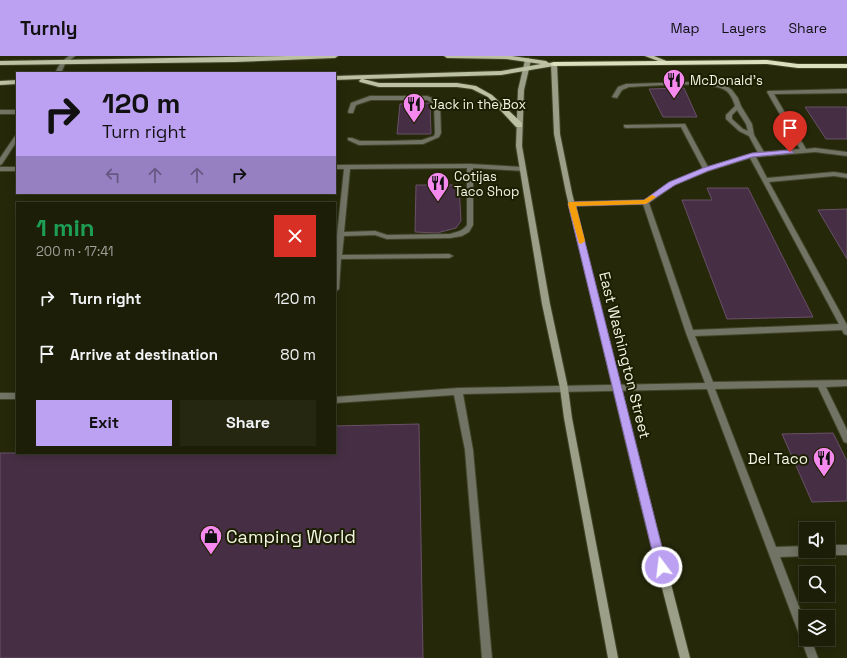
<!DOCTYPE html>
<html lang="en">
<head>
<meta charset="utf-8">
<style>
	body { margin:0; font-family:"Space Grotesk",sans-serif; background:#252711; color:#f1f3f6; height:100vh; display:flex; flex-direction:column; font-size:15px; white-space:nowrap }
	* { box-sizing:border-box; margin:0 }
	p { font-size:13px; color:#a0a29b }
	.icon { flex:none; width:22px; height:22px; fill:none; stroke:currentColor; stroke-width:2; stroke-linecap:round; stroke-linejoin:round }
	.map { position:relative; flex:1; overflow:hidden }
	.details { position:absolute; left:16px; top:146px; width:320px; height:252px; display:flex; flex-direction:column; background:#1c1e07; border-radius:0px; box-shadow:0 2px 10px #0003,0 0 0 1px #3a3c28 }
	.details>* { flex:none }
	.hud { position:absolute; left:16px; top:16px; width:320px; height:122px; border-radius:0px; box-shadow:0 2px 10px #0003,0 0 0 1px #3a3c28; background:#bca0f2; color:#111; overflow:hidden }
	.buttons { position:absolute; left:799px; top:466px; display:grid; gap:8px }
	.buttons a { display:grid; place-items:center; width:36px; height:36px; border-radius:0px; background:#1c1e07; box-shadow:0 2px 10px #0003,0 0 0 1px #3a3c28; font-size:20px }
	.pin { position:absolute; display:grid; place-items:center; width:34px; height:34px; color:#fff; margin:-41px -17px; border-radius:50% 50% 50% 0; rotate:-45deg; box-shadow:0 0 4px #0007 }
	.pin .icon { rotate:45deg }
	.me { position:absolute; width:44px; margin:-22px; rotate:345deg; stroke-linejoin:round; filter:drop-shadow(0 0 3px #0008) }
	.turn { display:flex; align-items:center; gap:14px; height:84px; padding:0 20px; font-size:18px }
	.turn .icon { width:52px; height:52px; stroke-width:2.5 }
	.turn b { display:block; font-size:28px; line-height:34px }
	.lanes { display:flex; align-items:center; height:38px; padding:0 20px; background:#0003; justify-content:center; gap:20px; direction:ltr }
	.lanes .off { opacity:.35 }
	.round { display:grid; place-items:center; flex:none; width:42px; height:42px; border-radius:0px; background:#252711 }
	.summary { display:flex; align-items:center; justify-content:space-between; height:68px; padding:0 20px }
	h1 { font-size:24px; font-weight:600; line-height:30px; color:#1e9e55 }
	.button { display:flex; gap:8px; margin-top:auto; padding:8px 20px }
	.button a { flex:1; height:46px; border-radius:0px; background:#bca0f2; color:#111; font-size:16px; font-weight:600; line-height:46px; text-align:center }
	.button a+a { background:#252711; color:#f1f3f6 }
	ul { padding:0; list-style:none }
	li { display:flex; align-items:center; gap:12px; height:56px; padding:0 20px }
	li div { flex:1 }
	li b { display:block; font-size:15px }
	li em { font-style:normal }
	header { display:flex; align-items:center; gap:24px; box-sizing:border-box; height:56px; padding:0 20px; background:#bca0f2; color:#111 }
	header strong { font-size:19px }
	nav { display:flex; gap:22px; margin-inline-start:auto; font-size:14px }
	.map>svg:first-child { display:block }
	.building { fill:#462f44; stroke:#695067 }
	.lines { fill:none; stroke-linecap:round; stroke-linejoin:round }
	.service-casing { stroke:#424528; stroke-width:2 }
	.secondary-casing { stroke:#424528; stroke-width:2 }
	.primary-casing { stroke:#424528; stroke-width:2 }
	.motorway-casing { stroke:#424528; stroke-width:2 }
	.service { fill:#717364; fill-rule:evenodd }
	.secondary { fill:#9c9f88; fill-rule:evenodd }
	.primary { fill:#bdc1a3; fill-rule:evenodd }
	.motorway { fill:#dce0bc; fill-rule:evenodd }
	.route { fill:#bca0f2; stroke:#7a689d }
	.slow { fill:#f59e0b }
	.labels { text-anchor:middle; dominant-baseline:central; stroke-width:4; stroke-linejoin:round; paint-order:stroke }
	.far-poi-label { font-size:13px; fill:#f2f5e3; stroke:#1c1e01; text-anchor:start }
	.street-label { font-size:15px; fill:#f2f5e3; stroke:#1c1e01 }
	.poi-label { font-size:15px; fill:#f2f5e3; stroke:#1c1e01; text-anchor:end }
	.near-poi-label { font-size:18px; fill:#f2f5e3; stroke:#1c1e01; text-anchor:start }
</style>
</head>
<body>
<header>
<strong>Turnly</strong>
<nav><a>Map</a><a>Layers</a><a>Share</a></nav>
</header>
<div class="map">
<svg width="847" height="602" viewBox="0 0 847 602">
	<rect width="100%" height="100%" fill="#252809"/>
	<path class="building" d="M684,32L697,61H663L649,33Z
		M430,47L431,78H397L400,48Z
		M805,51H847V83H826Z
		M416,129H459L461,165L456,172L437,177L415,176Z
		M707,132H748L813,261L727,263L682,144H712Z
		M847,153V203L818,154Z
		M419,368L423,602H0V397H335V370Z
		M833,377L847,405V445L812,446L782,378Z"/>
	<g class="lines">
		<g class="service-casing">
			<path id="service" d="M69,0H75L65,8L61,17H55L61,6Z
				M694,26L718,28L728,31L732,34L738,42L741,50L752,68L754,79L764,96L800,93L767,36L768,35L847,33V37L774,38L806,93L815,92L847,96V100L815,96L756,101L767,122L834,116L847,118V122L834,120L769,126L847,269V279L844,278L842,274L695,280L713,326L847,324V330L826,331L847,374V387L844,386L818,331L715,333L776,491L806,490V495H811L810,498L806,500L780,501L806,569V583H811L818,602H808L707,333L463,338L473,394L492,602H482L465,394L454,339L335,347V341L458,332L705,327L686,277L643,148L572,150L569,148L572,146L645,144L670,127L703,113L681,71L626,72L624,71V69L685,68L708,111L750,98L758,97L749,80L739,75L726,63V59L735,50C733,43 729,35 723,33C704,25 651,30 629,31L622,34L617,42L612,41L618,31L626,28ZM737,54L746,68L748,75L743,73L732,63V59ZM750,102L762,124L839,268L693,274L649,147L674,129L708,115Z
				M370,40H427L435,43L440,47L441,77L439,81L423,88L359,89L348,84V82H352L360,85H388L422,84L434,80L435,77L434,48L427,44H371L356,49L353,57H349L348,56L351,47Z
				M0,54H17V58H0Z
				M17,79V85L2,108L0,109V102L15,80Z
				M470,108L523,111L526,113L523,115L473,112V169L469,176L462,180L450,182L387,183L375,179L344,180L342,199L449,198L453,200L449,202L341,203L339,233L335,236V198L344,113H335V109ZM467,112V169C463,175 457,176 450,178L387,179L375,175L344,176L350,113Z
				M0,111H17V115H0Z
				M0,337H17V343H0Z
				M828,489H847V499H828L825,497L823,495H828Z"/>
		</g>
		<g class="secondary-casing">
			<path id="secondary" d="M528,2L531,4L524,34L522,90L550,248L568,332L572,362L618,602H608L564,362L560,332L542,248L516,90L518,34L525,4Z
				M554,6L557,8L560,78L572,137L651,450L690,602H680L641,450L566,137L554,78L551,8Z"/>
		</g>
		<g class="primary-casing">
			<path id="primary" d="M288,0H338L335,2L235,6L0,9V5Z
				M444,0H512L546,5L549,7L554,6L557,8L554,10L501,19L363,23L379,27H457L476,30L492,39L522,67V71H516L488,41L472,33L457,31H379L360,26L359,25L361,23L335,24V20L501,15L541,8L506,3L447,2Z
				M645,0H654L669,6L666,8Z
				M17,24V28L0,29V25Z"/>
		</g>
		<g class="motorway-casing">
			<path id="motorway" d="M767,4L798,8H847V12H798L767,8L554,10L550,8L554,6Z"/>
		</g>
		<use href="#service" class="service"/>
		<use href="#secondary" class="secondary"/>
		<use href="#primary" class="primary"/>
		<use href="#motorway" class="motorway"/>
	</g>
	<path class="route" d="M790,94L794,96L793,97L752,101L708,115L675,129L646,148L576,150L667,511L666,514L662,516L657,514L656,511L568,148L572,146L644,144L669,126L703,112L752,97Z"/>
	<path class="slow" d="M652,139L656,141L646,148L576,150L585,185L581,188L579,187L568,148L569,146L644,144Z"/>
	<defs>
		<g id="restaurant-pin" transform="scale(1.15)"><path d="M0 17L-7.5 6A9.5 9.5 0 1 1 7.5 6Z" fill="#f689ee" stroke="#1c1e01"/><path d="M-5-6h1v4h1v-4h1v4h1v-4h1v5L-1.5 .5V6h-2V.5L-5-1ZM5-6V6H3V1.5H1.5Q1.5-4 5-6Z" fill="#111"/></g>
		<g id="shop-pin" transform="scale(1.15)"><path d="M0 17L-7.5 6A9.5 9.5 0 1 1 7.5 6Z" fill="#f689ee" stroke="#1c1e01"/><path d="M-5-2.5h2.3a2.7 3.5 0 0 1 5.4 0H5L5.5 6h-11ZM-1.5-2.5h3a1.5 2.3 0 0 0-3 0Z" fill="#111"/></g>
	</defs>
	<g fill-rule="evenodd">
		<use href="#restaurant-pin" x="674" y="24"/>
		<use href="#restaurant-pin" x="414" y="48"/>
		<use href="#restaurant-pin" x="438" y="127"/>
		<use href="#restaurant-pin" x="824" y="402"/>
		<use href="#shop-pin" x="211" y="480"/>
	</g>
	<g class="labels">
		<g class="far-poi-label">
			<text x="690" y="24">McDonald's</text>
			<text x="430" y="48">Jack in the Box</text>
			<text x="454" y="120">Cotijas<tspan x="454" dy="15">Taco Shop</tspan></text>
		</g>
		<g class="street-label">
			<text transform="translate(625 299) rotate(76)">East Washington Street</text>
		</g>
		<g class="poi-label">
			<text x="808" y="402">Del Taco</text>
		</g>
		<g class="near-poi-label">
			<text x="226" y="480">Camping World</text>
		</g>
	</g>
</svg>
<div class="buttons">
<a><svg class="icon" aria-label="sound" viewBox="0 0 24 24"><path d="M4 9h4l5-4v14l-5-4H4zM17 9q2 3 0 6"/></svg></a>
<a><svg class="icon" aria-label="search" viewBox="0 0 24 24"><circle cx="10" cy="10" r="6"/><path d="M15 15l6 6"/></svg></a>
<a><svg class="icon" aria-label="layers" viewBox="0 0 24 24"><path d="M12 4l9 5-9 5-9-5zM3 14l9 5 9-5"/></svg></a>
</div>
<div class="pin" style="left:790px;top:96px;background:#d93025"><svg class="icon" aria-label="arrive" viewBox="0 0 24 24"><path d="M6 21V4h12l-3 4 3 4H6"/></svg></div>
<svg class="me" style="left:662px;top:511px" viewBox="-20 -20 40 40"><circle r="17" fill="#bca0f2" stroke="#fff" stroke-width="3"/><path d="M0-11L8 9 0 5-8 9z" fill="#fff"/></svg>
<div class="hud">
<div class="turn"><svg class="icon" aria-label="right" viewBox="0 0 24 24"><path d="M7 20v-9h11M14 6l5 5-5 5"/></svg><div><b>120 m</b>Turn right</div></div>
<div class="lanes"><svg class="icon off" aria-label="left" viewBox="0 0 24 24"><path d="M17 20v-9H6M10 6l-5 5 5 5"/></svg><svg class="icon off" aria-label="ahead" viewBox="0 0 24 24"><path d="M12 20V5M6 11l6-6 6 6"/></svg><svg class="icon off" aria-label="ahead" viewBox="0 0 24 24"><path d="M12 20V5M6 11l6-6 6 6"/></svg><svg class="icon" aria-label="right" viewBox="0 0 24 24"><path d="M7 20v-9h11M14 6l5 5-5 5"/></svg></div>
</div>
<section class="details">
<div class="summary"><div><h1>1 min</h1><p>200 m · 17:41</p></div><a class="round" style="background:#d93025;color:#fff"><svg class="icon" aria-label="close" viewBox="0 0 24 24"><path d="M6 6l12 12M18 6L6 18"/></svg></a></div>
<ul>
<li><svg class="icon" aria-label="right" viewBox="0 0 24 24"><path d="M7 20v-9h11M14 6l5 5-5 5"/></svg><div><b>Turn right</b></div><em>120 m</em></li>
<li><svg class="icon" aria-label="arrive" viewBox="0 0 24 24"><path d="M6 21V4h12l-3 4 3 4H6"/></svg><div><b>Arrive at destination</b></div><em>80 m</em></li>
</ul>
<div class="button"><a>Exit</a><a>Share</a></div>
</section>
</div>
</body>
</html>
